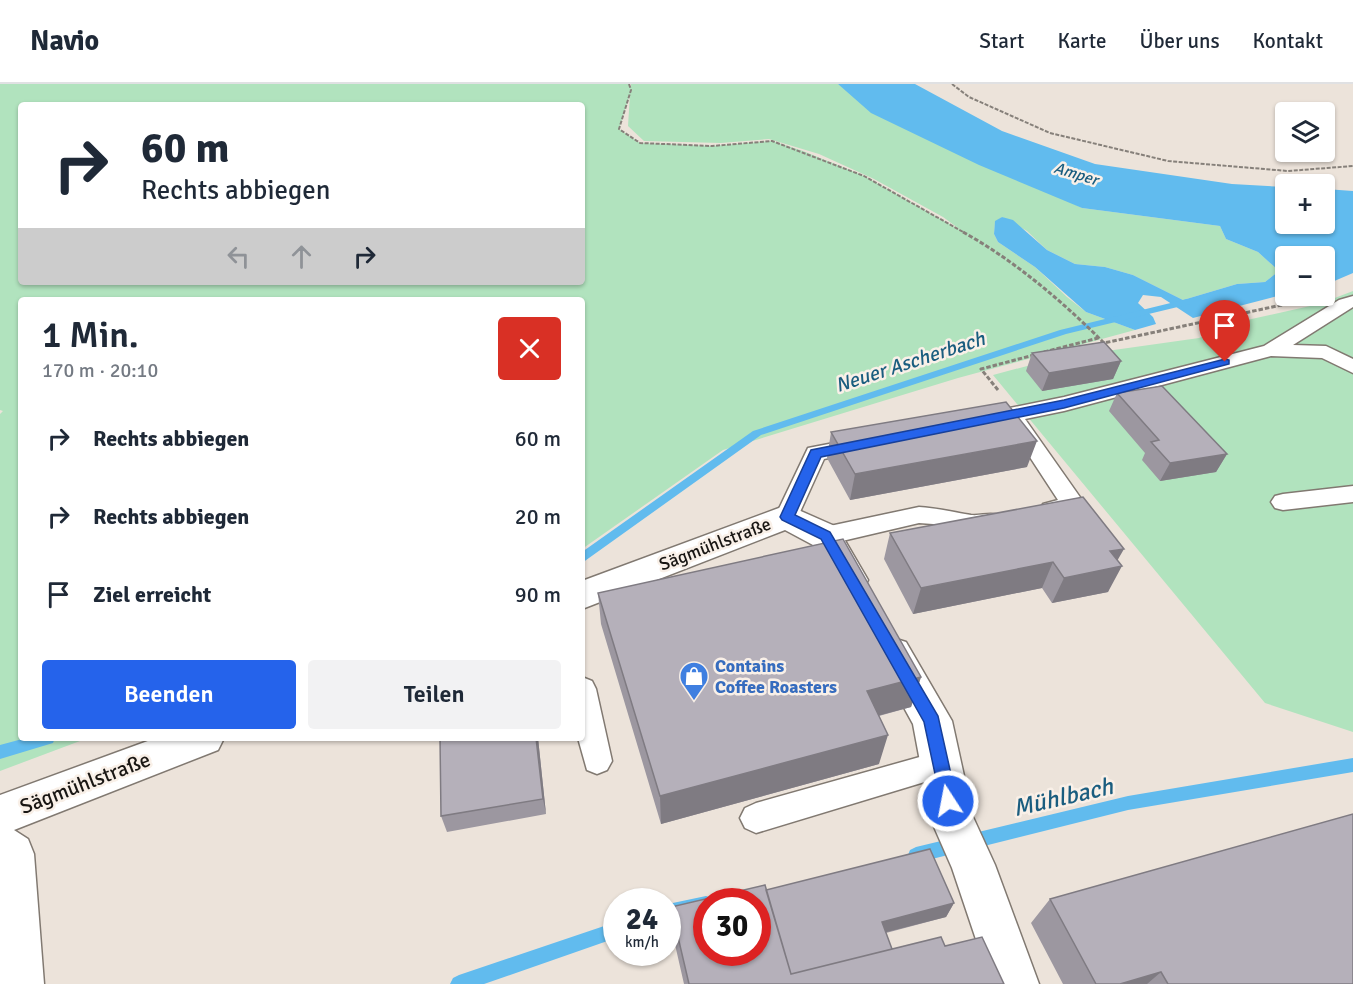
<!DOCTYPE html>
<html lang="de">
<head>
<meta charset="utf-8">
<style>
	body { margin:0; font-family:Signika,sans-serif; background:#f2f2f3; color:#1f2937; height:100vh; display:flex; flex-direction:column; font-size:22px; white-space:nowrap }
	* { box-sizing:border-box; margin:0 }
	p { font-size:20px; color:#747a83 }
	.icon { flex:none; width:33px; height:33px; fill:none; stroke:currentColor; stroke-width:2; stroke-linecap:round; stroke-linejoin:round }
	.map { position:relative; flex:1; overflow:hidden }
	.sheet { position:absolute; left:18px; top:213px; width:567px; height:444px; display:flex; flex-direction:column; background:#fff; border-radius:6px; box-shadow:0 2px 4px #0004 }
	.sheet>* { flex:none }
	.hud { position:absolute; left:18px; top:18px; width:567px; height:183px; border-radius:6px; box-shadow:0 2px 4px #0004; background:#fff; color:#1f2937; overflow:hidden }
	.controls { position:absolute; left:1275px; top:18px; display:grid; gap:12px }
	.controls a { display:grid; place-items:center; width:60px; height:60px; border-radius:6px; background:#fff; box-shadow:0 2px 4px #0004; font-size:30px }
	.speed { position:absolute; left:603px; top:804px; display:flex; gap:12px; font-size:30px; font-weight:700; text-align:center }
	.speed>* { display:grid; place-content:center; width:78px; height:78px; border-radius:50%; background:#fff; box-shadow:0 2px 4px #0004; line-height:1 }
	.speed small { font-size:15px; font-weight:400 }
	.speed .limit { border:9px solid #d22; background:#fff; color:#111 }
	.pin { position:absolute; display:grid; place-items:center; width:51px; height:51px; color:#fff; margin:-62px -26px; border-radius:50% 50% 50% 0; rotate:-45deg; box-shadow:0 0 6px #0007 }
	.pin .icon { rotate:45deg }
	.me { position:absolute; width:66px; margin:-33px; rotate:349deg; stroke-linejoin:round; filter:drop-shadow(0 0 4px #0008) }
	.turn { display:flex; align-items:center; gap:21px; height:126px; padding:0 24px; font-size:27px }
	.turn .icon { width:78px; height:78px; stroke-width:2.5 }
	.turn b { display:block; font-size:42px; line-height:51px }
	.lanes { display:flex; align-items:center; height:57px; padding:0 24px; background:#0003; justify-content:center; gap:30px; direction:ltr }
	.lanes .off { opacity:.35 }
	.round { display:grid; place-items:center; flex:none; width:63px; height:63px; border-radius:6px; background:#f2f2f3 }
	.overview { display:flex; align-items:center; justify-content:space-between; height:102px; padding:0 24px }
	h1 { font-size:36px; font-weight:600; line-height:45px }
	.action { display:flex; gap:12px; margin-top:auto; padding:12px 24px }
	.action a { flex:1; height:69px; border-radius:6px; background:#2563eb; color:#fff; font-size:24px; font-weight:600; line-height:69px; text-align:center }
	.action a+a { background:#f2f2f3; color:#1f2937 }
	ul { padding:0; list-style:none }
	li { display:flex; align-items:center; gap:18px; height:78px; padding:0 24px }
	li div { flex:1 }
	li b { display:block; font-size:22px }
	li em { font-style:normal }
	header { display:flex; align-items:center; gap:36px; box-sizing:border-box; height:84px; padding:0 30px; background:#fff; border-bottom:2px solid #e0e1e3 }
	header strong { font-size:28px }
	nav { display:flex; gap:33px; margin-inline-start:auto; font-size:21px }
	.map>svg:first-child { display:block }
	.green { fill:#b1e3be; fill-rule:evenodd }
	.water { fill:#61bbee }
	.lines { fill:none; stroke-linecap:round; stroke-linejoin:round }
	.stream { fill:#61bbee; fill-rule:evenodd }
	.service-casing { stroke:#817971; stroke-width:3 }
	.minor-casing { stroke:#817971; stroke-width:3 }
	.path-far1 { stroke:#86807a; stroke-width:2; stroke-dasharray:4 1.5; stroke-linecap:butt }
	.path { stroke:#86807a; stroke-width:3; stroke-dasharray:4.5 2; stroke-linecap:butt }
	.service { fill:#fff; fill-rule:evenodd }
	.minor { fill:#fff; fill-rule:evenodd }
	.wall { fill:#9c97a0 }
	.shaded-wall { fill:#7f7b82 }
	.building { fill:#b5b0ba; stroke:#7f7b82; stroke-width:1.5; fill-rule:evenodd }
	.route { fill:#2563eb; stroke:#184099; stroke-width:1.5 }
	.labels { text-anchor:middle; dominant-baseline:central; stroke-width:5; stroke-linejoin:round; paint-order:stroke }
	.far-water-label { font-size:16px; font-style:italic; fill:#1a5d7f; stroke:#f9f0e8 }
	.street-label { font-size:18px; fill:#191613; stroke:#f9f0e8 }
	.shop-label { font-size:18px; font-weight:bold; fill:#366cbe; stroke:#f9f0e8; text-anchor:start }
	.water-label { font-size:20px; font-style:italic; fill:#1a5d7f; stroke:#f9f0e8 }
	.near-street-label { font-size:21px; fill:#191613; stroke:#f9f0e8 }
	.near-water-label { font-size:24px; font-style:italic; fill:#1a5d7f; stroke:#f9f0e8 }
</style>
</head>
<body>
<header>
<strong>Navio</strong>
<nav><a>Start</a><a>Karte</a><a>Über uns</a><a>Kontakt</a></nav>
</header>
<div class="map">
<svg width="1353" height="900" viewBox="0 0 1353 900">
	<rect width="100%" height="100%" fill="#ece3da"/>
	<path class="green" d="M0,0H629L631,4V0H838L1082,124L1220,142L1226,155L1258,168L1279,187L1265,198L1237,200L1183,216L1133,191L1105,183L1075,180L1047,166L1027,147L1002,133L995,138L994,150L998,158L1035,183L1067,213L1086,228L1135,246L958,294L723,366L582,465V216H21V654H88L0,687V330L3,327L0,326ZM630,10L628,42L644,57L721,59L769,55L819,70L874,95L943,133L962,147L864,92L803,67L772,57L712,62L640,59L619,45ZM21,21H582V198H21Z
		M1353,207V648L1265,619L993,291L1057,274L1199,254L1238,238L1319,220Z"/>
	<path class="water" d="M838,0H915L1002,47L1095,80L1232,100L1285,103L1286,140H1324L1325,105L1353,107V189L1325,201L1324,172H1286L1285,210L1193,234L1161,213L1143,211L1138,219L1153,233L1156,240L1135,246L1086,228L1035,183L998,158L994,150L995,137L1002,133L1013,136L1047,166L1075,180L1105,183L1133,191L1183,216L1237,200L1265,198L1279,187L1258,168L1226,155L1220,142L1082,124L979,81L871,29Z"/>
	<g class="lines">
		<path class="stream" d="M1187,215L1190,216V220L1066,250L761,351L582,479V468L753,347L1060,246Z
			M26,654H55L53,659L0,675V661Z
			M1353,674V688L1128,726L916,779L910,776L908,771L910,766L916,763L1128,712Z
			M706,812L712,814L713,818H706V828L668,836V820Z
			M616,838V854L484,900H450L453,894L459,891Z"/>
		<g class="service-casing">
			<path id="service" d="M1353,212V223L1293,261L1326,262L1353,275V289L1322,274L1271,272L1064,327L1025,335L1082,416L1086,422L1082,428L1051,434L1043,432L1039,426L1043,420L1058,416L1007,338L985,343L978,341L974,336L978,331L985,329L1064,313L1264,262L1339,216Z
				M860,354L868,356L871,361L868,366L824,375L795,439L787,441L779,439L775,433L808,364Z
				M1353,402V418L1283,426L1275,424L1271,418L1275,412L1283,410Z
				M919,423C937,424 953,428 971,431C981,432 989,428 999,431L1003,437L999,443L974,449L947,441L919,439L825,461L816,458L813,452L816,446L825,443Z
				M582,593L592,597L596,605L612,677L607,686L597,690L587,686L578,654H582Z
				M941,667L951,671L956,680L951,689L941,693L756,749L745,744L740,734L745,724L756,719Z"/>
		</g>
		<g class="minor-casing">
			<path id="minor" d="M787,421L837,443L868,496L863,505L851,509L839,505L813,461L785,446L582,525V497Z
				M893,554L906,558L952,637L973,733L995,781L1039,900H991L952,784L931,736L913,640L874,569L880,558Z
				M156,654H224L218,666L14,746L28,755L34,770L44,900H0V711Z"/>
		</g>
		<path class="path-far1" d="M629,0L631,6L619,45L640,59L712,62L772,57L864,92L965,149
			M952,0L969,13L1050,49L1168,77L1288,87L1353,82"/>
		<path class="path" d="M963,148C1015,177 1062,217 1104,259L1291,219
			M1044,268L1098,254
			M998,306L981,285L1034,271"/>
		<use href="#service" class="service"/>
		<use href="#minor" class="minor"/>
	</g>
	<path class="wall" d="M1032,269L1121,277L1113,295L1042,307L1026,287Z
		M1117,309L1227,370L1216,388L1160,397L1142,376L1145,369L1109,327Z
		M831,348L1027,383L850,416L827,374Z
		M890,449L1117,476L1108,508L1052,519L1042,504L913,530L884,475Z
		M598,509L921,593L911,623L879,632V680L661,740L601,540Z
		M538,654L546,730L447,748L441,732Z
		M766,806L954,819L946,833L886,849L892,865L945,862L1004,900H684L671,843V823Z
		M1050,815L1353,900H1063L1031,839Z"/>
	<path class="shaded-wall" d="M1121,277L1113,295L1042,307L1049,289Z
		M1037,357L1027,383L850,416L855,390Z
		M1227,370L1216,388L1160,397L1170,379Z
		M1124,465L1113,484L1122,482L1108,508L1052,519L1064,494L1110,467Z
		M1053,478L1042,504L913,530L921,504Z
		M921,593L911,623L858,637L867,607Z
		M888,651L879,680L661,740L660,712Z
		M536,654H538L546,730L543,715Z
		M954,819L946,833L875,851L882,838Z
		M1161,888L1147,900H1120Z"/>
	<path class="building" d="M1104,258L1121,277L1049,289L1032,269Z
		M1162,302L1227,370L1170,379L1151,358L1159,356L1117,309Z
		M1006,318L1037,357L855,390L831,348Z
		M1083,413L1124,465L1110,467L1122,482L1064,494L1053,478L921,504L890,449Z
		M843,455L921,593L867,607L888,651L660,712L598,509Z
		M440,654H536L543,715L441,732Z
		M1353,730V900H1168L1161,888L1120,900H1096L1050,815Z
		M930,765L954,819L882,838L892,865L791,890L766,806Z
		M765,801L791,890L941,853L945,862L982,853L1004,900H689L671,823ZM706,818H758V868H706Z"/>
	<path class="route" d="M1225,275L1229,276V280L1064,324L821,373L795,431L830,448L938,632L957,717L954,723L948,725L942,723L924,638L821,455L782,436L780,433L811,366L1064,316Z"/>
	<defs>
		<g id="shop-pin" transform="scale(1.5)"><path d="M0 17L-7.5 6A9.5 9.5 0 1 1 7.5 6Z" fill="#3f7fe0" stroke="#f9f0e8"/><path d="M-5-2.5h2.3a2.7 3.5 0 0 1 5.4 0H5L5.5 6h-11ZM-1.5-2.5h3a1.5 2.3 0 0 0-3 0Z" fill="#fff"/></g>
	</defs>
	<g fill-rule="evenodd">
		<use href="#shop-pin" x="694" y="592"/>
	</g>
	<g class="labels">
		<g class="far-water-label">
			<text transform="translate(1076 90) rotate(17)">Amper</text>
		</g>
		<g class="street-label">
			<text transform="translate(715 460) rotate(-21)">Sägmühlstraße</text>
		</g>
		<g class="shop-label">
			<text x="715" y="582">Contains<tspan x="715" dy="21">Coffee Roasters</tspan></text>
		</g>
		<g class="water-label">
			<text transform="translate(910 278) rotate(-18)">Neuer Ascherbach</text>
		</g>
		<g class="near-street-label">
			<text transform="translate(85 699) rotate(-21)">Sägmühlstraße</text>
		</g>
		<g class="near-water-label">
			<text transform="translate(1063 713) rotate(-13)">Mühlbach</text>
		</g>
	</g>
</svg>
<div class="controls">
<a><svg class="icon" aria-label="layers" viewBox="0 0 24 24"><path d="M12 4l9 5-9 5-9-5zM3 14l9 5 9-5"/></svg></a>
<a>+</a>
<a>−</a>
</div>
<div class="speed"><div>24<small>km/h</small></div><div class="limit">30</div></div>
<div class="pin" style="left:1225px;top:278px;background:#d93025"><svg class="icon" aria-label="arrive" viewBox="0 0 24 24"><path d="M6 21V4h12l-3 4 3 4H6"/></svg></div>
<svg class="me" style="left:948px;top:717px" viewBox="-20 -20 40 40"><circle r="17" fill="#2563eb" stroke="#fff" stroke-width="3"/><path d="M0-11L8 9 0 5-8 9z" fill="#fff"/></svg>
<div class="hud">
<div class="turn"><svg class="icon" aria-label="right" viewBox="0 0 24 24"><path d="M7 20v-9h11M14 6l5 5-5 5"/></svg><div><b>60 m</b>Rechts abbiegen</div></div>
<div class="lanes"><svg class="icon off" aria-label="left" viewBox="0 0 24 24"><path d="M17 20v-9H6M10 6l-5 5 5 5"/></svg><svg class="icon off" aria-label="ahead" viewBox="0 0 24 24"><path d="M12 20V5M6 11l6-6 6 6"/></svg><svg class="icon" aria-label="right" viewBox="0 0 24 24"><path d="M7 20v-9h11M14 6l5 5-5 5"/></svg></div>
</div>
<section class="sheet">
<div class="overview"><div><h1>1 Min.</h1><p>170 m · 20:10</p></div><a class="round" style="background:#d93025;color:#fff"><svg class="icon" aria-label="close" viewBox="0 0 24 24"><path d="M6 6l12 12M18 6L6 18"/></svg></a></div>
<ul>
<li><svg class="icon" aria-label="right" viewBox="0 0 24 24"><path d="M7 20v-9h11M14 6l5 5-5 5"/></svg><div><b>Rechts abbiegen</b></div><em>60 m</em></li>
<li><svg class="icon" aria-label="right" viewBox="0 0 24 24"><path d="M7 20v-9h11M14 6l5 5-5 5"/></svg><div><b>Rechts abbiegen</b></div><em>20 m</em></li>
<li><svg class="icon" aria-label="arrive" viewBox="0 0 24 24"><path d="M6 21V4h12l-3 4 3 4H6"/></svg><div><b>Ziel erreicht</b></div><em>90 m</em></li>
</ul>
<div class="action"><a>Beenden</a><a>Teilen</a></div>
</section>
</div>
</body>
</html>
